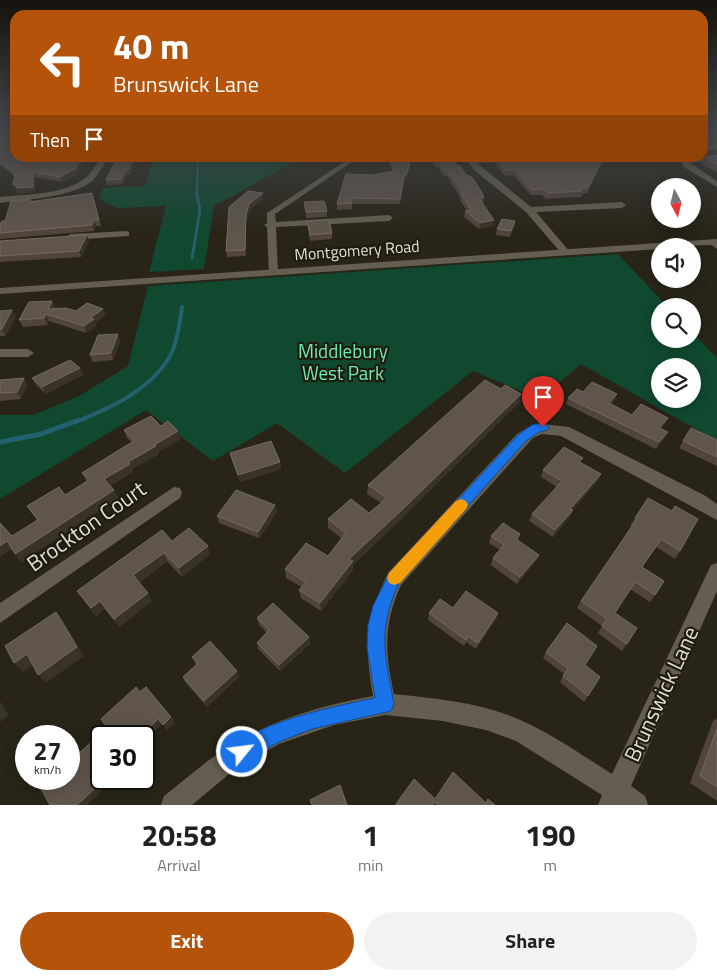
<!DOCTYPE html>
<html lang="en">
<head>
<meta charset="utf-8">
<style>
	body { margin:0; font-family:"Titillium Web",sans-serif; background:#f2f2f2; color:#202124; height:100vh; display:flex; flex-direction:column; font-size:19px; white-space:nowrap }
	* { box-sizing:border-box; margin:0 }
	p { font-size:16px; color:#757577 }
	.icon { flex:none; width:28px; height:28px; fill:none; stroke:currentColor; stroke-width:2; stroke-linecap:round; stroke-linejoin:round }
	.map { position:relative; height:805px; overflow:hidden }
	.panel { display:flex; flex-direction:column; background:#fff; flex:1 }
	.panel>* { flex:none }
	.guide { position:absolute; left:10px; top:10px; width:698px; height:152px; border-radius:15px; box-shadow:0 2px 12px #0003; background:#b45309; color:#fff; overflow:hidden }
	.needle { width:32px; rotate:173deg }
	.buttons { position:absolute; left:651px; top:178px; display:grid; gap:10px }
	.buttons a { display:grid; place-items:center; width:50px; height:50px; border-radius:50%; background:#fff; box-shadow:0 2px 12px #0003; font-size:25px }
	.speed { position:absolute; left:15px; top:725px; display:flex; gap:10px; font-size:25px; font-weight:700; text-align:center }
	.speed>* { display:grid; place-content:center; width:65px; height:65px; border-radius:50%; background:#fff; box-shadow:0 2px 12px #0003; line-height:1 }
	.speed small { font-size:12px; font-weight:400 }
	.speed .limit { border:2px solid #111; border-radius:8px; background:#fff; color:#111 }
	.pin { position:absolute; display:grid; place-items:center; width:42px; height:42px; color:#fff; margin:-51px -21px; border-radius:50% 50% 50% 0; rotate:-45deg; box-shadow:0 0 5px #0007 }
	.pin .icon { rotate:45deg }
	.me { position:absolute; width:55px; margin:-28px; rotate:61deg; stroke-linejoin:round; filter:drop-shadow(0 0 4px #0008) }
	.turn { display:flex; align-items:center; gap:18px; height:105px; padding:0 20px; font-size:22px }
	.turn .icon { width:65px; height:65px; stroke-width:2.5 }
	.turn b { display:block; font-size:35px; line-height:42px }
	.then { display:flex; align-items:center; height:48px; padding:0 20px; background:#0003; gap:10px; font-size:19px }
	.eta { display:flex; justify-content:space-evenly; align-items:center; height:85px; text-align:center }
	.eta b { font-size:30px; font-weight:700; line-height:35px }
	.primary-button { display:flex; gap:10px; margin-top:auto; padding:10px 20px }
	.primary-button a { flex:1; height:58px; border-radius:30px; background:#b45309; color:#fff; font-size:20px; font-weight:700; line-height:58px; text-align:center }
	.primary-button a+a { background:#f2f2f2; color:#202124 }
	.map>svg:first-child { display:block }
	.green { fill:#104830; fill-rule:evenodd }
	.lines { fill:none; stroke-linecap:round; stroke-linejoin:round }
	.stream-far3 { stroke:#22626f; stroke-width:2.5 }
	.stream-far2 { stroke:#22626f; stroke-width:3 }
	.stream-far1 { stroke:#22626f; stroke-width:4 }
	.stream { stroke:#22626f; stroke-width:5 }
	.service { fill:#635e50; fill-rule:evenodd }
	.minor { fill:#635e50; fill-rule:evenodd }
	.tertiary { fill:#635e50; fill-rule:evenodd }
	.wall { fill:#51443c }
	.shaded-wall { fill:#3a3127 }
	.building { fill:#60554d; stroke:#746a62 }
	.route { fill:#1a73e8; stroke:#114b97 }
	.slow { fill:#f59e0b }
	.labels { text-anchor:middle; dominant-baseline:central; stroke-width:4.5; stroke-linejoin:round; paint-order:stroke }
	.far-street-label { font-size:16px; fill:#e0ddd5; stroke:#1f1b0f }
	.park-label { font-size:19px; fill:#6eedb2; stroke:#1f1b0f }
	.near-street-label { font-size:22px; fill:#e0ddd5; stroke:#1f1b0f }
</style>
</head>
<body>
<div class="map">
<svg width="717" height="805" viewBox="0 0 717 805">
	<rect width="100%" height="100%" fill="#282418"/>
	<path class="green" d="M153,158H301L214,206L204,269L149,272L166,206L117,208L98,198L103,188L145,186Z
		M618,254L667,306H660V339H692L693,333L717,358V441L581,364L540,399L473,371L345,473L277,423L213,461L146,410L0,499V415H33L79,396L128,366L148,286ZM660,366H692V399H660Z"/>
	<g class="lines">
		<path class="stream-far3" d="M197,196L198,158"/>
		<path class="stream-far2" d="M192,258L200,210L197,195"/>
		<path class="stream-far1" d="M76,422C110,408 155,388 172,352C178,338 180,322 182,307"/>
		<path class="stream" d="M0,442L41,434L79,420"/>
		<path class="service" d="M709,241H713L717,244V249L709,243Z"/>
		<path class="minor" d="M717,156V160L690,163L717,181V187L684,167L681,161Z
			M101,158H108C103,166 99,174 92,181C72,198 25,199 0,203V197C26,194 62,195 84,179C91,174 96,165 101,158Z
			M350,158H358L275,214L276,222L389,215L393,218L389,221L276,227L278,272L277,274H269L267,227L264,225L267,223V213Z
			M465,158H549L546,160L477,163L531,207L622,202L626,205L622,208L536,212L570,252L562,254L526,212L474,170Z
			M126,231L129,232V236L71,240L66,237L71,234Z
			M0,349H28L34,353L28,357H0Z
			M542,424L569,427L704,495L717,504V520L561,436L542,434L533,438L401,585C383,625 385,652 394,694C440,699 487,703 529,724C558,738 585,757 612,774L711,565L717,563V591L631,786L645,796L648,805H598L602,795L516,741L486,730L443,721L385,715L334,725L279,744L235,769L192,805H161L164,796C182,782 200,766 219,753C264,722 319,706 373,696C364,643 365,622 388,573L517,434L527,428Z
			M174,487L180,488L182,493L180,498L0,623V603Z"/>
		<path class="tertiary" d="M717,239V245L660,246V249L0,294V288Z"/>
	</g>
	<path class="wall" d="M15,121V158L77,174L62,182L35,177V192L18,194L16,190L14,176L0,165V128L14,126V124L0,125Z
		M702,121L717,155L702,156Z
		M717,155V173L702,164L705,157Z
		M137,158L130,175H127L123,184L107,185L106,180Z
		M387,158H407L410,169L406,181H404L400,204H352V209L337,210V204L372,175L393,172Z
		M429,158H451L457,166L467,176L484,197L483,203H482L493,226L479,229L464,217L465,211H467L460,200V197L447,176H444L438,167H435Z
		M575,158H604L587,193L582,194L581,197L546,199L542,195H531L513,175L505,176L495,164L496,159L557,161L567,160Z
		M92,193L101,226H96L94,231L0,239V224L5,221L31,201Z
		M263,193V198L250,210L246,221V256L227,257L226,251L229,207Z
		M304,202L327,211V217L306,218Z
		M307,221L332,233V239L310,241Z
		M515,221L514,227L510,237L496,235L497,229Z
		M87,235L89,241L81,257L0,262V241Z
		M52,301L55,307L54,309L106,315L95,323L96,326L86,333L49,321L47,325L23,327L19,320Z
		M0,311L16,317L5,336H0Z
		M120,341L113,360L93,362L90,355Z
		M80,368L83,375L46,394L36,385L32,378Z
		M24,378L27,385L21,399L0,401V380Z
		M501,389L521,394L519,403L402,518L353,565V570L321,611L301,598L299,590L302,587L286,578L285,569L328,556L341,538L328,528V519L369,513L381,503L367,494L368,485Z
		M583,392L617,394L614,401L611,405L632,415L668,418L664,425L661,429L664,439L656,449L566,404L568,398Z
		M161,426L181,439L158,452L159,454L132,469L133,472L110,486L114,490L118,498L21,562L15,554L12,536L37,520L27,506L65,495L87,482L82,473L131,442L127,438L124,430Z
		M691,428L717,440V466L679,448Z
		M230,453L280,462L281,469L240,482L232,460Z
		M581,462L601,474L598,481L572,510L570,517L553,537L529,521L532,514L557,487L541,477L543,470Z
		M277,512L259,538L219,523L217,516Z
		M635,518L680,551L675,559L656,547L642,567L655,595L650,602L630,589L615,613L627,644L622,651L598,633L602,626L577,608L581,601L632,527L630,526Z
		M520,534L518,541L539,555L536,561L517,584L491,565L493,558L500,550L489,543L491,536Z
		M172,541L210,554L182,577L167,561L139,583L152,601L119,627L105,609L96,616L77,591Z
		M453,608L498,613L496,619L476,649L466,642L464,646L428,620L429,613Z
		M257,618L309,637L310,644L280,671L258,649L257,643L267,633L259,625Z
		M546,652L585,665L588,696L584,702L560,682L564,674L543,658Z
		M192,657L239,677L207,707L186,683L183,677L196,665Z
		M717,718V801L690,783L713,721Z"/>
	<path class="shaded-wall" d="M0,121H15V124L0,125Z
		M717,149V155L702,156V150Z
		M82,158H87L77,174L62,182L60,177Z
		M134,158H137L130,175L128,170Z
		M603,158H604L587,193L588,188Z
		M410,164V169L406,181H404L400,204L404,176Z
		M126,170L127,175L123,184L122,179Z
		M33,172L35,177V192L18,194L13,185Z
		M263,193V198L250,210L246,221V256L245,250L246,215L249,204Z
		M94,220L96,226L94,231L92,225Z
		M494,220L493,226L479,229L480,223Z
		M515,221L514,227L510,237L511,231Z
		M87,235L89,241L81,257L79,251Z
		M52,301L55,307L51,316L48,309Z
		M103,309L106,315L95,323L96,326L86,333L84,326L90,318Z
		M12,310L16,317L5,336L2,329Z
		M46,314L49,321L47,325L44,318Z
		M118,334L120,341L113,360L111,353Z
		M80,368L83,375L46,394L42,387Z
		M24,378L27,385L21,399L17,392Z
		M521,394L519,403L402,518L353,565V570L321,611L320,603L349,559Z
		M617,394L614,401L606,410L609,403Z
		M668,418L664,425L656,435L659,428Z
		M178,431L181,439L158,452L159,454L132,469L133,472L108,487L104,479L128,462L154,445Z
		M668,432L664,439L656,449L659,442Z
		M280,462L281,469L240,482L238,475Z
		M601,474L598,481L568,516L570,509Z
		M114,490L118,498L21,562L15,554Z
		M275,505L277,512L259,538L258,532Z
		M573,510L570,517L553,537L555,530Z
		M7,541L12,549L0,557V546Z
		M208,546L210,554L182,577L179,568Z
		M164,553L167,561L137,584L133,575Z
		M539,555L536,561L517,584L520,577Z
		M148,593L152,601L119,627L114,619Z
		M100,601L105,609L96,616L91,608Z
		M56,612L63,621L84,656L46,683L38,675Z
		M498,613L496,619L476,649L478,643Z
		M309,637L310,644L280,671L279,665Z
		M27,654L35,663L23,672L14,663Z
		M237,671L239,677L207,707L204,701Z
		M0,701L9,715L0,722Z
		M171,717L175,723L167,731L163,725Z
		M158,719L162,724L148,738L145,735L144,736H134L141,730Z
		M105,779H115L87,805H77Z"/>
	<path class="building" d="M14,121H15V158H82L75,169L60,177L33,172V187L16,188L17,185H13L15,173L0,162V128L14,126Z
		M702,121H717V149L702,150V140L710,139L702,134Z
		M717,155V165L705,157Z
		M117,158H134L128,170H126L122,179L106,180Z
		M389,158H407L410,164L406,175L404,176L400,199L350,198L352,203L337,204L346,174L372,175L395,171Z
		M433,158H451L457,166H460L467,176H471L478,186L484,197L479,198L494,220L480,223L465,211L471,210L461,194H463L448,171H445L439,161L435,162Z
		M526,158H554L557,161L567,160L575,158H603L588,188H579L582,191L548,193L544,189L532,190L514,170H506L496,159Z
		M248,191L263,193L249,204L246,215L245,250L226,251L229,207Z
		M92,193L99,220H94L92,225L0,233V224L2,221H5L11,201L30,199V202Z
		M324,201L327,211L306,212L304,202Z
		M502,219L515,221L511,231L497,229Z
		M329,220L332,233L310,235L307,221Z
		M87,235L79,251L0,256V241Z
		M52,301L48,309L66,308L76,311L87,303L103,309L90,318L94,319L84,326L46,314L44,318L19,320L29,302Z
		M12,310L2,329H0V311Z
		M118,334L111,353L90,355L98,335Z
		M70,360L80,368L42,387L32,378Z
		M24,378L17,392L0,393V380Z
		M485,380L501,389L505,385L521,394L403,509L349,559L353,561L320,603L299,590L306,582L285,569L306,543L328,556L346,533L328,519L351,499L369,513L387,498L368,485Z
		M592,382L617,394L609,403L632,415L641,404L668,418L659,428L668,432L659,442L568,398L577,389L583,392Z
		M151,416L161,426L168,421L178,431L154,445L156,446L128,462L130,464L104,479L114,490L15,554L7,541L0,546V523L12,536L38,520L27,506L59,487L65,495L89,480L82,473L134,441L124,430Z
		M691,428L717,440V457L683,441Z
		M271,441L280,462L238,475L230,453Z
		M564,447L583,458L579,462L601,474L570,509L573,510L555,530L532,514L562,481L543,470Z
		M236,490L275,505L258,532L217,516Z
		M648,498L672,511L675,506L698,519L680,551L661,539L642,567L664,581L655,595L635,582L615,613L637,628L627,644L602,626L607,619L581,601L637,519L635,518Z
		M503,523L520,534L516,539L539,555L520,577L493,558L504,545L491,536Z
		M189,528L208,546L179,568L164,553L133,575L148,593L114,619L100,601L91,608L77,591L162,530L172,541Z
		M466,591L498,613L478,643L468,636L466,640L429,613L440,599L453,608Z
		M273,603L309,637L279,665L257,643L269,630L257,618Z
		M56,612L77,647L38,675L27,654L14,663L5,646Z
		M567,623L597,646L585,665L600,677L588,696L563,676L568,669L546,652Z
		M210,641L237,671L204,701L183,677L198,663L192,657Z
		M136,687L140,692L146,687L171,717L163,725L158,719L144,733L141,730L134,736H101V779H105L77,805H50L40,787L49,779H69V762L107,728L101,719Z
		M717,729V787L700,776Z
		M453,772L486,803L488,799L495,805H437L435,802L433,805H397L396,804L414,779L435,799Z
		M340,785L347,805H312L310,800Z"/>
	<linearGradient id="sky" x2="0" y2="1"><stop stop-color="#16140d"/><stop offset="0.52" stop-color="#424548"/><stop offset="1" stop-color="#424548" stop-opacity="0"/></linearGradient>
	<rect width="717" height="233" fill="url(#sky)"/>
	<path class="route" d="M543,423L549,427L547,430L539,432L526,441L399,583C377,631 385,655 394,704L391,711L312,729L279,742L242,762L235,759L233,752C244,724 345,704 375,698L367,647L368,625L373,606L389,574L518,435L532,425Z"/>
	<path class="slow" d="M461,499L466,501L468,505L466,509L400,583L394,585L389,583L387,578L389,573L456,501Z"/>
	<g class="labels">
		<g class="far-street-label">
			<text transform="translate(357 250) rotate(-4)">Montgomery Road</text>
		</g>
		<g class="park-label">
			<text x="343" y="350">Middlebury<tspan x="343" dy="22">West Park</tspan></text>
		</g>
		<g class="near-street-label">
			<text transform="translate(86 526) rotate(-35)">Brockton Court</text>
			<text transform="translate(661 694) rotate(-65)">Brunswick Lane</text>
		</g>
	</g>
</svg>
<div class="buttons">
<a><svg class="needle" viewBox="-14 -14 28 28"><path d="M0-13l5 13h-10z" fill="#e53935"/><path d="M0 13l5-13h-10z" fill="#757577"/></svg></a>
<a><svg class="icon" aria-label="sound" viewBox="0 0 24 24"><path d="M4 9h4l5-4v14l-5-4H4zM17 9q2 3 0 6"/></svg></a>
<a><svg class="icon" aria-label="search" viewBox="0 0 24 24"><circle cx="10" cy="10" r="6"/><path d="M15 15l6 6"/></svg></a>
<a><svg class="icon" aria-label="layers" viewBox="0 0 24 24"><path d="M12 4l9 5-9 5-9-5zM3 14l9 5 9-5"/></svg></a>
</div>
<div class="speed"><div>27<small>km/h</small></div><div class="limit">30</div></div>
<div class="pin" style="left:543px;top:427px;background:#d93025"><svg class="icon" aria-label="arrive" viewBox="0 0 24 24"><path d="M6 21V4h12l-3 4 3 4H6"/></svg></div>
<svg class="me" style="left:242px;top:752px" viewBox="-20 -20 40 40"><circle r="17" fill="#1a73e8" stroke="#fff" stroke-width="3"/><path d="M0-11L8 9 0 5-8 9z" fill="#fff"/></svg>
<div class="guide">
<div class="turn"><svg class="icon" aria-label="left" viewBox="0 0 24 24"><path d="M17 20v-9H6M10 6l-5 5 5 5"/></svg><div><b>40 m</b>Brunswick Lane</div></div>
<div class="then">Then<svg class="icon" aria-label="arrive" viewBox="0 0 24 24"><path d="M6 21V4h12l-3 4 3 4H6"/></svg></div>
</div>
</div>
<section class="panel">
<div class="eta">
<div><b>20:58</b><p>Arrival</p></div>
<div><b>1</b><p>min</p></div>
<div><b>190</b><p>m</p></div>
</div>
<div class="primary-button"><a>Exit</a><a>Share</a></div>
</section>
</body>
</html>
